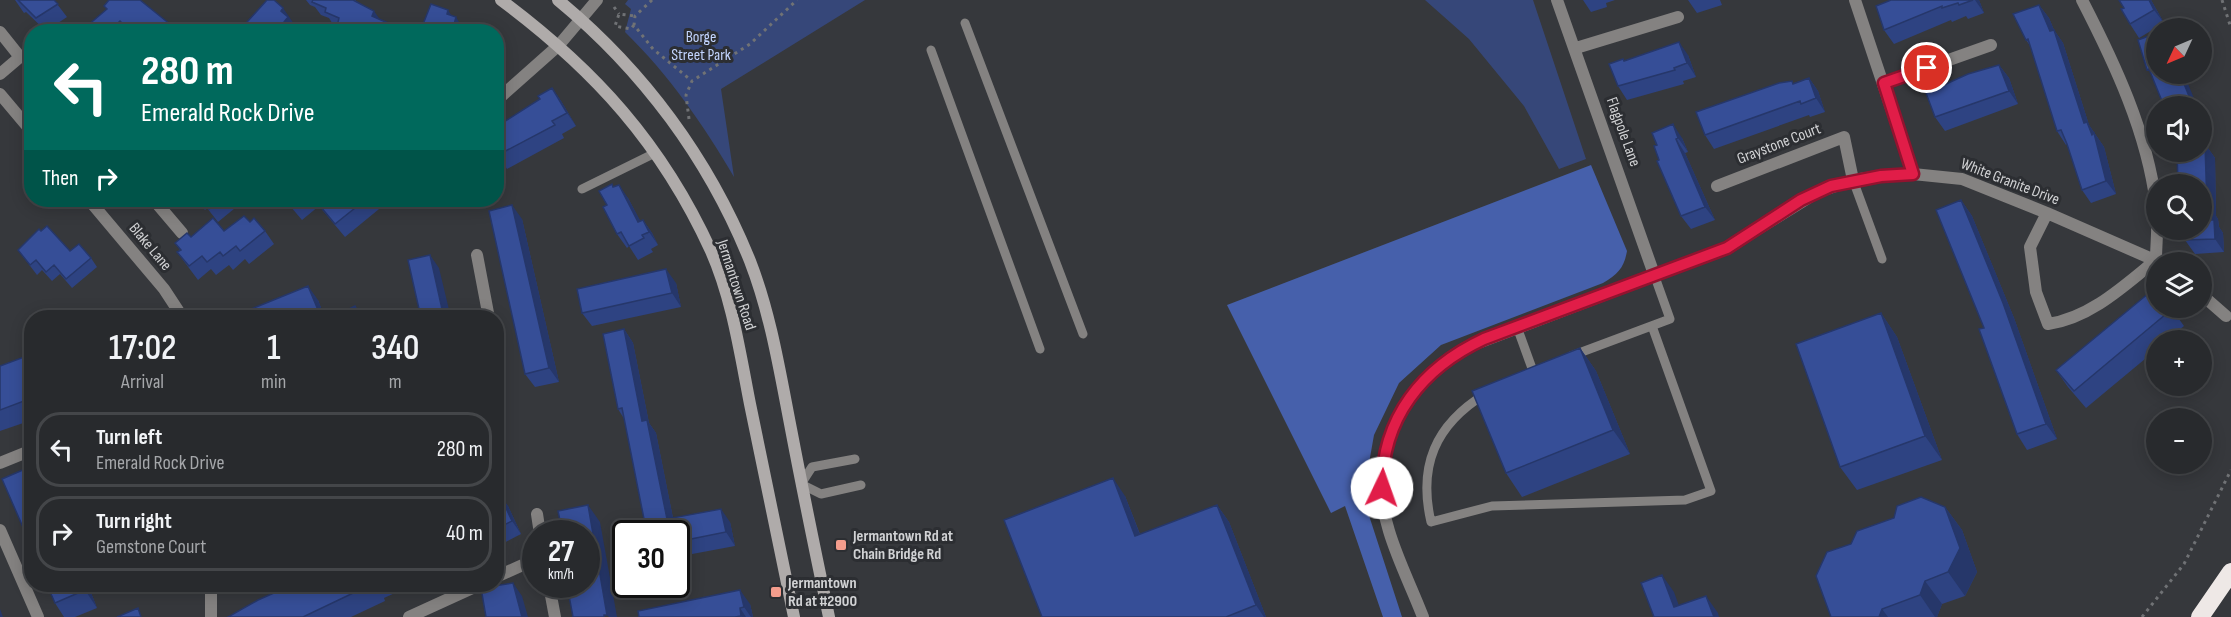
<!DOCTYPE html>
<html lang="en">
<head>
<meta charset="utf-8">
<style>
	body { margin:0; font-family:"Sofia Sans Condensed",sans-serif; background:#303235; color:#f1f3f6; height:100vh; display:flex; flex-direction:column; font-size:22px; white-space:nowrap }
	* { box-sizing:border-box; margin:0 }
	p { font-size:20px; color:#a5a7aa }
	.icon { flex:none; width:33px; height:33px; fill:none; stroke:currentColor; stroke-width:2; stroke-linecap:round; stroke-linejoin:round }
	.map { position:relative; flex:1; overflow:hidden }
	.side { position:absolute; left:24px; top:310px; width:480px; height:282px; display:flex; flex-direction:column; background:#282a2d; border-radius:24px; box-shadow:0 3px 15px #0003,0 0 0 2px #444649 }
	.side>* { flex:none }
	.top-card { position:absolute; left:24px; top:24px; width:480px; height:183px; border-radius:24px; box-shadow:0 3px 15px #0003,0 0 0 2px #444649; background:#00695c; color:#fff; overflow:hidden }
	.needle { width:39px; rotate:226deg }
	.tools { position:absolute; left:2146px; top:18px; display:grid; gap:12px }
	.tools a { display:grid; place-items:center; width:66px; height:66px; border-radius:50%; background:#282a2d; box-shadow:0 3px 15px #0003,0 0 0 2px #444649; font-size:30px }
	.speed { position:absolute; left:522px; top:520px; display:flex; gap:12px; font-size:30px; font-weight:700; text-align:center }
	.speed>* { display:grid; place-content:center; width:78px; height:78px; border-radius:50%; background:#282a2d; box-shadow:0 3px 15px #0003,0 0 0 2px #444649; line-height:1 }
	.speed small { font-size:15px; font-weight:400 }
	.speed .limit { border:3px solid #111; border-radius:9px; background:#fff; color:#111 }
	.pin { position:absolute; display:grid; place-items:center; width:51px; height:51px; color:#fff; margin:-26px; border:3px solid #fff; border-radius:50%; box-shadow:0 2px 6px #0007 }
	.me { position:absolute; width:66px; margin:-33px; rotate:3deg; stroke-linejoin:round; filter:drop-shadow(0 0 4px #0008) }
	.turn { display:flex; align-items:center; gap:21px; height:126px; padding:0 18px; font-size:27px }
	.turn .icon { width:78px; height:78px; stroke-width:2.5 }
	.turn b { display:block; font-size:42px; line-height:51px }
	.then { display:flex; align-items:center; height:57px; padding:0 18px; background:#0003; gap:12px; font-size:22px }
	.eta { display:flex; justify-content:space-evenly; align-items:center; height:102px; text-align:center }
	.eta b { font-size:36px; font-weight:600; line-height:42px }
	ul { padding:0; list-style:none }
	li { display:flex; align-items:center; gap:18px; height:75px; margin:0 12px 9px; padding:0 6px; border:3px solid #444649; border-radius:24px }
	li div { flex:1 }
	li b { display:block; font-size:22px }
	li em { font-style:normal }
	.map>svg:first-child { display:block }
	.green { fill:#364779 }
	.forest { fill:#4660ab }
	.lines { fill:none; stroke-linecap:round; stroke-linejoin:round }
	.path { stroke:#707275; stroke-width:3; stroke-dasharray:3 4.5; stroke-linecap:butt }
	.service { stroke:#848281; stroke-width:9 }
	.minor { stroke:#848281; stroke-width:12 }
	.tertiary { stroke:#848281; stroke-width:12 }
	.secondary { stroke:#afabaa; stroke-width:12 }
	.motorway { stroke:#eee8e6; stroke-width:18 }
	.wall { fill:#2e4382 }
	.shaded-wall { fill:#26376a }
	.building { fill:#364e97; stroke:#26376a; stroke-width:1.5 }
	.route-casing { stroke:#92132f; stroke-width:15 }
	.route { stroke:#e11d48; stroke-width:10 }
	.poi-dot { fill:#f49d8d; stroke:#2c2e32; stroke-width:2 }
	.labels { text-anchor:middle; dominant-baseline:central; stroke-width:6; stroke-linejoin:round; paint-order:stroke }
	.park-label { font-size:16px; fill:#c3d5ff; stroke:#2c2e32 }
	.street-label { font-size:16px; fill:#d1d2d4; stroke:#2c2e32 }
	.poi-label { font-size:16px; font-weight:bold; fill:#d1d2d4; stroke:#2c2e32; text-anchor:start }
</style>
</head>
<body>
<div class="map">
<svg width="2231" height="617" viewBox="0 0 2231 617">
	<rect width="100%" height="100%" fill="#36383c"/>
	<path class="green" d="M628,0H865L721,89L734,177C703,124 669,75 625,32L631,9L625,4Z
		M1425,0H1533L1586,159L1559,169L1524,106L1469,39Z"/>
	<path class="forest" d="M1591,165L1627,251C1624,268 1618,274 1603,283L1441,345L1399,383L1374,435L1363,497L1402,617H1383L1345,506L1331,513L1227,305Z"/>
	<g class="lines">
		<path class="path" d="M652,0L635,16L634,25L653,49L692,81
			M2222,0L2231,28
			M614,7L619,14
			M634,25L631,29L615,26L619,14L635,16
			M689,119L686,95L692,81L750,44L797,0
			M2142,617L2184,564L2231,470"/>
		<path class="service" d="M965,23L1083,334
			M931,50L1040,349
			M1853,180L1882,259
			M582,189L655,153
			M1517,327L1533,371
			M1571,356L1670,319L1655,277
			M1485,394C1435,425 1418,466 1431,522L1492,506L1685,500L1711,491L1652,326
			M855,459L812,467L801,484L821,494L861,485"/>
		<path class="minor" d="M1557,0L1655,277
			M1855,0L1913,174
			M0,32L20,57L0,74
			M1576,48L1678,17
			M1884,83L1991,45
			M496,101L559,45L597,0
			M1717,186L1844,137L1853,180
			M154,200L182,233
			M2047,213L2030,247L2036,292L2048,324C2090,318 2124,286 2156,260C2156,242 2159,222 2156,204C2147,132 2115,64 2082,0
			M477,255L489,318
			M2202,295L2226,316
			M0,463L32,450
			M537,514L540,534
			M0,530L38,617
			M496,577L536,559
			M549,585L555,617
			M409,617L479,585
			M1423,617C1412,588 1398,561 1389,531C1366,457 1400,386 1465,348L1727,248L1818,192L1853,180L1881,176L1913,174L1962,179L2047,213L2159,262"/>
		<path class="tertiary" d="M0,94L32,132
			M89,200L164,289L183,318
			M211,617V585"/>
		<path class="secondary" d="M501,0C595,70 662,144 711,251C732,298 740,353 750,404C765,475 780,546 794,617
			M558,0C643,70 709,159 750,261C771,315 780,373 791,429C803,492 816,555 829,617"/>
		<path class="motorway" d="M2200,617L2231,572"/>
	</g>
	<path class="wall" d="M15,0H54L67,17L46,31L26,12L24,13Z
		M306,0H355L380,20L388,23L395,32H344L342,29L334,26L329,18L321,15L315,7L310,5Z
		M1583,0H1615L1606,3L1607,7L1591,12Z
		M1688,0H1720L1722,5L1697,13Z
		M1891,0H1979L1984,13L1968,19L1966,16L1952,22L1951,20L1894,44L1884,30Z
		M2151,0L2164,23L2139,38L2130,24L2124,8Z
		M2039,5L2049,18L2054,30L2063,43L2089,125L2104,147L2116,194L2091,203L2082,190L2067,144L2066,145L2057,131L2031,47L2026,40Z
		M104,6L175,32H80L107,9Z
		M1688,55L1696,77L1683,81L1684,84L1627,100L1618,86L1623,59L1625,61Z
		M1999,65L2009,78L2018,104L1945,131L1935,117Z
		M1809,78L1818,91L1825,112L1810,117L1809,115L1714,149L1705,135L1794,83Z
		M552,88L561,101L576,126L562,134L564,138L507,169L496,153L540,99Z
		M2202,120L2207,133L2202,135Z
		M1652,133L1682,138L1688,152L1685,153L1715,220L1691,229L1681,216Z
		M2205,144L2215,158L2216,216L2218,219L2219,227L2223,233L2224,252L2195,254L2185,240Z
		M614,187L628,198L640,221L643,220L652,233L658,245L651,249L653,252L638,260L629,246L627,248L617,234L607,205Z
		M196,200H237L240,204L218,222L207,208L205,210Z
		M285,200H390L345,237L319,206L302,220Z
		M1961,200L1972,216L2014,318L2057,439L2027,450L2017,434L1984,328Z
		M522,219L559,382L535,387L525,374Z
		M250,222L265,231L274,244L249,264L245,259L233,270L229,265L216,275L211,269L198,280L177,252L180,250L175,243L191,237L224,231Z
		M41,231L70,251L91,258L97,267L72,288L60,274L52,281L42,270L37,275L18,250Z
		M676,283L681,307L592,326L582,313Z
		M318,300L325,318H229Z
		M2171,308L2184,326L2167,340H2157V349L2086,408L2068,387L2056,370Z
		M1881,313L1897,337L1942,460L1857,490L1840,467Z
		M624,329L633,343L649,423L656,433L673,518L730,522L735,546L676,557V534L623,417L618,409Z
		M1580,348L1596,371L1630,454L1522,497L1506,473Z
		M32,354V420L0,431V366Z
		M496,494L508,506L521,534L496,547Z
		M1125,496L1140,534L1217,505L1229,522L1266,617H1042Z
		M1945,507L1962,530L1977,572L1965,596L1942,604L1937,617H1831L1851,544Z
		M88,585L97,608L75,617H64L55,603Z
		M292,585H393L397,592L384,598L385,601L351,617H228Z
		M750,604L753,617H639Z"/>
	<path class="shaded-wall" d="M1975,0H1979L1984,13Z
		M2149,0H2151L2164,23L2154,10Z
		M2039,5L2049,18L2054,30L2063,43L2089,125L2104,147L2116,194L2106,181L2084,123L2050,31Z
		M283,8L294,24L293,25L298,32H276L281,11Z
		M448,10L455,21L456,17L465,32H452L447,14Z
		M374,11L383,24L372,16Z
		M388,23L395,32H385Z
		M171,25L175,32H165Z
		M1679,42L1688,55L1696,77L1687,63Z
		M1999,65L2009,78L2018,104L2009,91Z
		M2180,74H2184L2197,106H2193Z
		M1809,78L1818,91L1825,112L1816,98Z
		M552,88L561,101L576,126L567,113Z
		M2202,120L2207,133L2202,126Z
		M1673,124L1682,138L1688,152L1678,138Z
		M1676,139L1685,153L1715,220L1705,207Z
		M2205,144L2215,158L2216,216L2218,219L2219,227L2223,233L2224,252L2215,239L2207,206Z
		M619,185L628,198L648,235L638,222Z
		M1961,200L1972,216L2014,318L2057,439L2046,424Z
		M512,205L522,219L559,382L549,368Z
		M643,220L652,233L658,245L649,232Z
		M430,255L439,268L451,318H444Z
		M666,269L676,283L681,307L672,293Z
		M308,286L318,300L325,318H323L318,310Z
		M1881,313L1897,337L1942,460L1925,436Z
		M624,329L633,343L649,423L656,433L676,533L667,519L642,421Z
		M1580,348L1596,371L1630,454L1613,430Z
		M1113,478L1125,496L1147,553L1135,536Z
		M499,493L508,506L521,534L512,521Z
		M588,505L600,522L617,617H609L607,615Z
		M1217,505L1229,522L1266,617H1264L1256,605Z
		M1945,507L1962,530L1977,572L1965,596L1948,572Z
		M721,509L730,522L735,546L726,532Z
		M1662,575L1674,592L1683,617L1674,607Z
		M1925,581L1942,604L1937,617H1935L1920,595Z
		M513,583L522,596L528,617H522Z
		M83,585H88L97,608L85,590Z
		M740,590L750,604L753,617H751L744,607Z
		M1706,596L1718,613L1719,617H1714Z
		M740,608L746,617H742L741,616Z
		M0,609L3,617H0Z
		M1882,609L1888,617H1879Z"/>
	<path class="building" d="M18,0H54L58,4L36,18Z
		M109,0H140L171,25L165,32H131L120,21L108,32H80L107,9L104,6Z
		M267,0H274L283,8L281,11L288,17L276,32H238Z
		M313,0H353L374,11L372,16L388,23L385,32H353L354,29L338,22L339,18L325,12L326,8L312,2Z
		M1891,0H1973L1959,5L1958,3L1942,8V6L1884,30L1876,6Z
		M2119,0H2149L2154,10L2130,24L2121,9L2124,8Z
		M431,4L448,10L447,14L456,17L452,32H420Z
		M2039,5L2050,31L2054,30L2084,123L2087,122L2092,135L2094,133L2106,181L2082,190L2067,144L2061,130L2057,131L2028,39L2026,40L2013,14Z
		M2157,33V74H2180L2193,106H2164L2149,69L2147,70L2138,40Z
		M1679,42L1687,63L1674,68L1675,70L1618,86L1609,64L1623,59L1624,61Z
		M1999,65L2009,91L1935,117L1926,93L1968,74Z
		M1809,78L1816,98L1801,104L1800,101L1705,135L1696,112L1779,83L1792,81L1793,84Z
		M552,88L567,113L552,121L555,125L498,155L496,153V127L540,99L538,96Z
		M1673,124L1678,138L1676,139L1705,207L1681,216L1657,161L1659,160L1654,146L1657,145L1652,133Z
		M2205,144L2207,206H2209L2210,220H2214L2215,239L2185,240L2184,230H2202V184H2178L2177,152H2202V145Z
		M612,184L613,187L619,185L638,222L643,220L649,232L642,235L644,238L629,246L621,232L617,234L603,207L607,205L599,191Z
		M201,200H220L209,209Z
		M287,200H297L291,204Z
		M315,200H365L335,224Z
		M1961,200L2003,303L2046,424L2017,434L1979,329L1984,328L1936,210Z
		M512,205L549,368L525,374L489,211Z
		M244,216L250,222L254,218L265,231L240,251L236,246L223,256L220,252L207,262L202,256L189,266L177,252L181,250L175,243L187,233L191,237L213,218L224,231Z
		M47,226L70,251L79,244L91,258L66,279L54,265L46,272L36,260L30,265L18,250L39,229L41,231Z
		M430,255L444,318H421L408,260Z
		M666,269L672,293L582,313L577,289Z
		M308,286L318,310L296,318H229Z
		M2155,288L2157,291V308H2171L2172,309L2074,391L2056,370Z
		M355,306L361,318H336L335,316Z
		M1881,313L1925,436L1840,467L1796,344Z
		M624,329L642,421L647,420L667,519L721,509L726,532L676,542V534H630L629,527L645,524L622,408L618,409L603,334Z
		M1580,348L1613,430L1506,473L1472,391Z
		M32,354V398L0,410V366Z
		M32,466V548L2,479Z
		M1113,478L1135,536L1217,505L1256,605L1226,617H1042L1004,520Z
		M499,493L512,521L496,529V494Z
		M1921,497L1945,507L1960,548L1948,572L1925,581L1920,595L1882,609L1879,617H1831L1816,576L1827,552L1851,544L1857,531L1894,518L1897,506Z
		M588,505L607,615H604V617H573L567,585H586V534H559L558,525H561L558,511Z
		M1662,575L1674,607L1706,596L1714,617H1654L1641,583Z
		M513,583L522,617H486L481,588Z
		M47,585H83L85,590L55,603Z
		M292,585H370L303,617H228L258,600Z
		M740,590L744,607L740,608L741,616L735,617H639L638,611Z
		M138,608L141,617H117Z"/>
	<g class="lines">
		<g class="route-casing">
			<path id="route" d="M1382,488C1382,418 1422,368 1484,339L1727,248L1801,200L1831,186L1881,176L1913,174L1884,83L1927,68"/>
		</g>
		<use href="#route" class="route"/>
	</g>
	<g class="poi-dot">
		<rect x="835" y="539" width="12" height="12" rx="3"/>
		<rect x="770" y="586" width="12" height="12" rx="3"/>
	</g>
	<g class="labels">
		<g class="park-label">
			<text x="701" y="37">Borge<tspan x="701" dy="18">Street Park</tspan></text>
		</g>
		<g class="street-label">
			<text transform="translate(1623 132) rotate(70)">Flagpole Lane</text>
			<text transform="translate(1779 144) rotate(-21)">Graystone Court</text>
			<text transform="translate(2010 182) rotate(21)">White Granite Drive</text>
			<text transform="translate(150 247) rotate(50)">Blake Lane</text>
			<text transform="translate(736 285) rotate(72)">Jermantown Road</text>
		</g>
		<g class="poi-label">
			<text x="853" y="536">Jermantown Rd at<tspan x="853" dy="18">Chain Bridge Rd</tspan></text>
			<text x="788" y="583">Jermantown<tspan x="788" dy="18">Rd at #2900</tspan></text>
		</g>
	</g>
</svg>
<div class="tools">
<a><svg class="needle" viewBox="-14 -14 28 28"><path d="M0-13l5 13h-10z" fill="#e53935"/><path d="M0 13l5-13h-10z" fill="#a5a7aa"/></svg></a>
<a><svg class="icon" aria-label="sound" viewBox="0 0 24 24"><path d="M4 9h4l5-4v14l-5-4H4zM17 9q2 3 0 6"/></svg></a>
<a><svg class="icon" aria-label="search" viewBox="0 0 24 24"><circle cx="10" cy="10" r="6"/><path d="M15 15l6 6"/></svg></a>
<a><svg class="icon" aria-label="layers" viewBox="0 0 24 24"><path d="M12 4l9 5-9 5-9-5zM3 14l9 5 9-5"/></svg></a>
<a>+</a>
<a>−</a>
</div>
<div class="speed"><div>27<small>km/h</small></div><div class="limit">30</div></div>
<div class="pin" style="left:1927px;top:68px;background:#d93025"><svg class="icon" aria-label="arrive" viewBox="0 0 24 24"><path d="M6 21V4h12l-3 4 3 4H6"/></svg></div>
<svg class="me" style="left:1382px;top:488px" viewBox="-20 -20 40 40"><circle r="19" fill="#fff"/><path d="M0-13L10 11 0 6-10 11z" fill="#e11d48"/></svg>
<div class="top-card">
<div class="turn"><svg class="icon" aria-label="left" viewBox="0 0 24 24"><path d="M17 20v-9H6M10 6l-5 5 5 5"/></svg><div><b>280 m</b>Emerald Rock Drive</div></div>
<div class="then">Then<svg class="icon" aria-label="right" viewBox="0 0 24 24"><path d="M7 20v-9h11M14 6l5 5-5 5"/></svg></div>
</div>
<section class="side">
<div class="eta">
<div><b>17:02</b><p>Arrival</p></div>
<div><b>1</b><p>min</p></div>
<div><b>340</b><p>m</p></div>
</div>
<ul>
<li><svg class="icon" aria-label="left" viewBox="0 0 24 24"><path d="M17 20v-9H6M10 6l-5 5 5 5"/></svg><div><b>Turn left</b><p>Emerald Rock Drive</p></div><em>280 m</em></li>
<li><svg class="icon" aria-label="right" viewBox="0 0 24 24"><path d="M7 20v-9h11M14 6l5 5-5 5"/></svg><div><b>Turn right</b><p>Gemstone Court</p></div><em>40 m</em></li>
</ul>
</section>
</div>
</body>
</html>
